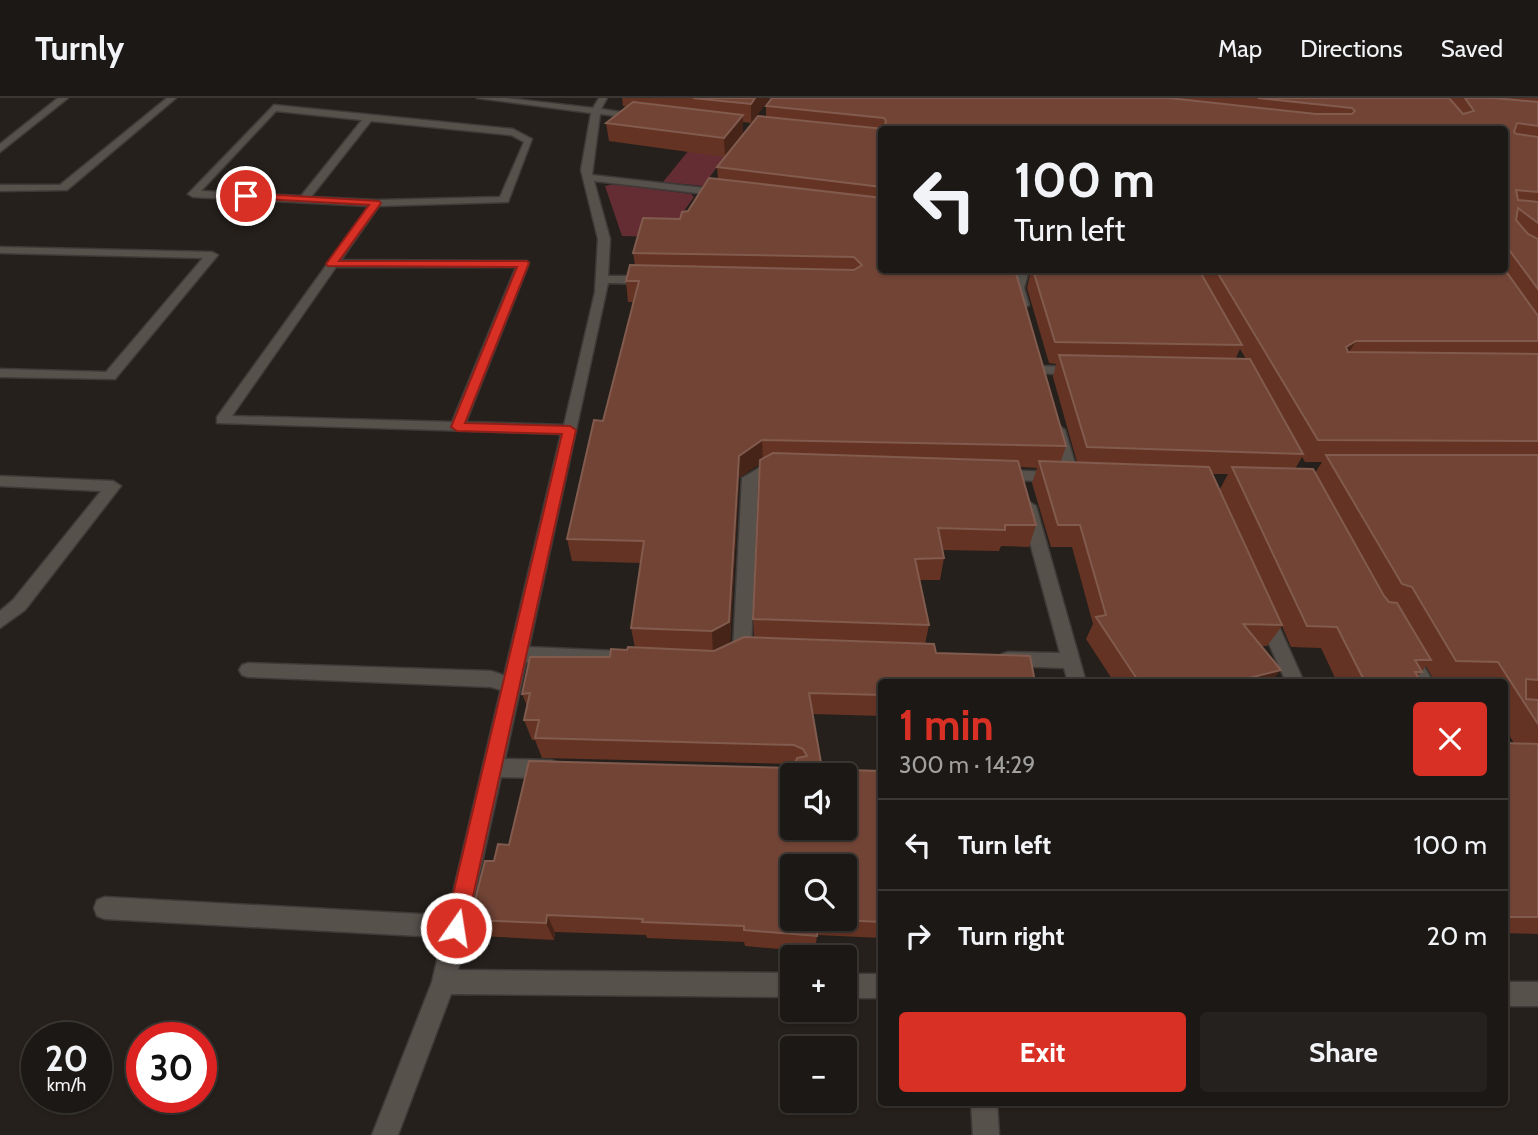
<!DOCTYPE html>
<html lang="en">
<head>
<meta charset="utf-8">
<style>
	body { margin:0; font-family:Cabin,sans-serif; background:#25211e; color:#f1f3f6; height:100vh; display:flex; flex-direction:column; font-size:26px; white-space:nowrap }
	* { box-sizing:border-box; margin:0 }
	p { font-size:23px; color:#a0a0a0 }
	.icon { flex:none; width:38px; height:38px; fill:none; stroke:currentColor; stroke-width:2; stroke-linecap:round; stroke-linejoin:round }
	.map { position:relative; flex:1; overflow:hidden }
	.panel { position:absolute; left:878px; top:581px; width:630px; height:427px; display:flex; flex-direction:column; background:#1c1815; border-radius:7px; box-shadow:0 2px 5px #0004,0 0 0 2px #3a3734 }
	.panel>* { flex:none }
	.banner { position:absolute; left:878px; top:28px; width:630px; height:147px; border-radius:7px; box-shadow:0 2px 5px #0004,0 0 0 2px #3a3734; background:#1c1815; color:#f1f3f6; overflow:hidden }
	.tools { position:absolute; left:780px; top:665px; display:grid; gap:14px }
	.tools a { display:grid; place-items:center; width:77px; height:77px; border-radius:7px; background:#1c1815; box-shadow:0 2px 5px #0004,0 0 0 2px #3a3734; font-size:35px }
	.speed { position:absolute; left:21px; top:924px; display:flex; gap:14px; font-size:35px; font-weight:700; text-align:center }
	.speed>* { display:grid; place-content:center; width:91px; height:91px; border-radius:50%; background:#1c1815; box-shadow:0 2px 5px #0004,0 0 0 2px #3a3734; line-height:1 }
	.speed small { font-size:18px; font-weight:400 }
	.speed .limit { border:10px solid #d22; background:#fff; color:#111 }
	.pin { position:absolute; display:grid; place-items:center; width:60px; height:60px; color:#fff; margin:-30px; border:4px solid #fff; border-radius:50%; box-shadow:0 2px 7px #0007 }
	.me { position:absolute; width:77px; margin:-38px; rotate:13deg; stroke-linejoin:round; filter:drop-shadow(0 0 5px #0008) }
	.turn { display:flex; align-items:center; gap:24px; height:147px; padding:0 21px; font-size:32px }
	.turn .icon { width:91px; height:91px; stroke-width:2.5 }
	.turn b { display:block; font-size:49px; line-height:60px }
	.round { display:grid; place-items:center; flex:none; width:74px; height:74px; border-radius:7px; background:#25211e }
	.headline { display:flex; align-items:center; justify-content:space-between; height:119px; padding:0 21px }
	h1 { font-size:42px; font-weight:700; line-height:52px; color:#d93025 }
	.cta { display:flex; gap:14px; margin-top:auto; padding:14px 21px }
	.cta a { flex:1; height:80px; border-radius:7px; background:#d93025; color:#fff; font-size:28px; font-weight:700; line-height:80px; text-align:center }
	.cta a+a { background:#25211e; color:#f1f3f6 }
	ul { padding:0; list-style:none }
	li { display:flex; align-items:center; gap:21px; height:91px; padding:0 21px; border-top:2px solid #3a3734 }
	li div { flex:1 }
	li b { display:block; font-size:26px }
	li em { font-style:normal }
	header { display:flex; align-items:center; gap:42px; box-sizing:border-box; height:98px; padding:0 35px; background:#1c1815; border-bottom:2px solid #3a3734 }
	header strong { font-size:33px }
	nav { display:flex; gap:38px; margin-inline-start:auto; font-size:24px }
	.map>svg:first-child { display:block }
	.green { fill:#642d34 }
	.lines { fill:none; stroke-linecap:round; stroke-linejoin:round }
	.service-casing { stroke:#3e3a37; stroke-width:3 }
	.minor-casing { stroke:#3e3a37; stroke-width:3 }
	.service { fill:#57514c; fill-rule:evenodd }
	.minor { fill:#57514c; fill-rule:evenodd }
	.wall { fill:#653323; fill-rule:evenodd }
	.shaded-wall { fill:#462418 }
	.building { fill:#714436; stroke:#815b4e; stroke-width:2; fill-rule:evenodd }
	.route { fill:#d93025; stroke:#8d1f18; stroke-width:2 }
</style>
</head>
<body>
<header>
<strong>Turnly</strong>
<nav><a>Map</a><a>Directions</a><a>Saved</a></nav>
</header>
<div class="map">
<svg width="1538" height="1037" viewBox="0 0 1538 1037">
	<rect width="100%" height="100%" fill="#25201c"/>
	<path class="green" d="M707,30L741,37L703,88L663,84Z
		M615,86L691,96L694,99L665,139L622,138L605,88Z"/>
	<g class="lines">
		<g class="service-casing">
			<path id="service" d="M1408,549L1414,551L1433,584H1415L1399,556L1402,551Z
				M248,565L491,573L518,582L520,587L518,592L511,595L491,589L248,579L242,577L239,572L242,567Z
				M105,799L456,818L464,821L467,829L464,837L456,840L105,821L97,818L94,810L97,802Z"/>
		</g>
		<g class="minor-casing">
			<path id="minor" d="M58,0H68L0,54V46Z
				M167,0H176L67,92L0,93V87H60Z
				M477,0H505L593,10L599,0H607L601,11L647,18L642,21L600,16L592,77L722,92L727,95L722,98L594,83L610,141L608,178H649L655,182L649,186L608,185L529,549L616,553L622,555L625,560L622,565L616,567L526,564L505,661L551,662L558,665L561,671L558,677L551,680L501,679L458,872L793,875V899L451,896L398,1037H372L432,884L561,336L217,325V319L369,108L193,99L188,96L274,7L513,31L532,41L508,104L379,108L341,162L527,163L529,165L466,324L564,327L595,194L598,141L581,72L591,15ZM276,13L362,22L301,98L201,93ZM371,23L511,37L524,44L500,99L376,102L311,99ZM336,169H516L452,324L232,318Z
				M0,149L212,154L218,157L115,281L0,279V271L106,274L203,160L0,155Z
				M1017,172H1029L1024,190L1029,207L1023,211L1017,207L1012,190Z
				M1041,268L1077,269L1084,273L1077,277L1036,275L1034,272Z
				M1058,327L1065,332L1079,379L1076,383L1071,384L1064,379L1056,384L995,381L992,377L1000,372L1056,374L1063,378L1051,332Z
				M769,364L785,366L788,370L785,374H771L758,382L751,551L748,556H736L733,551L742,380Z
				M0,378L113,383L121,388L25,512L0,530V513L13,502L101,393L0,388Z
				M1028,403L1036,408L1086,584H1068L1064,570L1008,568L1002,566L999,561L1002,556L1008,554L1060,555L1020,408Z
				M1265,510L1271,512L1274,517L1304,584H1286L1256,517L1259,512Z
				M845,876H882V900H845Z
				M1505,884H1538V908H1505Z
				M971,1004H997L999,1037H973Z"/>
		</g>
		<use href="#service" class="service"/>
		<use href="#minor" class="minor"/>
	</g>
	<path class="wall" d="M622,0H770L751,25L743,24V35L725,59L609,43L606,25L627,9L623,8Z
		M772,0H1538V836L1505,835V645H1514L1505,631V584H1435L1426,568L1418,578L1421,584H1337L1321,550L1291,549L1282,528L1267,548H1261L1271,584H1114L1086,541L1093,526L1072,449H1051L1032,385L1037,370L1020,369L1036,427L1029,449L1001,448L999,453L942,452L944,460L940,482H920L929,527L925,546L882,584V618L812,616L821,665L847,672L882,673V840L817,837L815,854L745,848L744,844L647,840L646,837L555,834L554,842L481,838L470,822L494,763L509,747L794,670L795,667L793,666L542,660L535,642H532L524,622L527,608L522,596L610,559L635,550L631,530L641,465L572,463L567,441L603,323L633,204H628L626,183L635,167L633,155L680,121L718,81L717,69L766,18V8ZM882,32H1505V172H1031L1027,190L1049,265L1056,266L1053,279L1077,364L1061,363L1066,348L882,172ZM1240,251L1246,261L1236,260ZM1302,359L1305,364H1322L1315,375L1295,371ZM760,365L753,521L754,540L730,545L739,380ZM1212,376H1228L1220,391L1250,457Z"/>
	<path class="shaded-wall" d="M755,0H770L751,25V6Z
		M743,17V35L725,59L724,40Z
		M1356,243L1343,264L1346,249Z
		M762,342L763,364L739,380L730,545L713,554L712,533L739,358Z
		M1281,572L1271,584H1233Z
		M547,817L555,834L554,842L546,825Z"/>
	<path class="building" d="M693,0H755L751,6Z
		M772,0H1169L1316,16H1352L1355,13L1352,10L1258,0H1449L1463,16L1474,13L1465,0H1494L1538,4V28L1517,25L1514,34L1517,36L1538,39V94L1516,92L1518,102L1538,104V125L1518,110L1516,122L1528,136L1538,141V191L1507,149H1505V32H882V89L717,69L758,18L884,31L886,23L884,20L766,8Z
		M633,4L743,17L724,40L606,25Z
		M709,80L882,100V172H1015L1066,348L762,342L739,358L729,524L712,533L631,530L644,443L567,441L594,322L603,323L639,183H626L630,167L854,172L862,167L854,159L633,155L643,120L680,121L682,114L688,113Z
		M1033,172H1199L1242,247L1055,244Z
		M1216,172H1505L1538,218V243H1356L1346,249L1348,254L1538,256V343L1318,342Z
		M1059,257L1250,261L1303,356L1087,349Z
		M773,355L1018,363L1036,427H1005V432L938,430L944,460L915,461L929,527L753,521L760,362Z
		M1326,357H1538V582L1526,581V601L1538,602V626L1498,564L1456,563L1412,489L1402,486Z
		M1039,363L1209,369L1282,527L1243,526L1281,572L1233,584H1139L1096,519L1106,517L1080,427H1058Z
		M1232,369L1313,371L1384,498L1389,504L1397,505L1431,562H1415L1422,574H1415L1421,584H1365L1337,529L1307,528Z
		M744,539L934,546L936,555L1030,558L1035,584H882V597L809,595L821,665L845,667L847,672L882,673V824L818,821L817,838L744,832V828L642,824L643,821L547,817L546,825L470,822L485,763H494L498,746L509,747L529,663L794,670L797,660L807,658L803,651L794,647L535,640L539,622H524L530,595L522,596L530,559H610L611,551L627,552L628,549L714,553ZM793,677H845V730H793ZM793,768H845V821H793Z
		M1505,645L1538,646V819H1505Z"/>
	<path class="route" d="M246,95L379,103L381,105L339,163H527L529,165L465,325L570,328L576,332L466,830L463,837L456,840L448,837L445,830L562,336L457,333L451,329L517,169L328,168L326,166L369,107L243,100L241,98Z"/>
</svg>
<div class="tools">
<a><svg class="icon" aria-label="sound" viewBox="0 0 24 24"><path d="M4 9h4l5-4v14l-5-4H4zM17 9q2 3 0 6"/></svg></a>
<a><svg class="icon" aria-label="search" viewBox="0 0 24 24"><circle cx="10" cy="10" r="6"/><path d="M15 15l6 6"/></svg></a>
<a>+</a>
<a>−</a>
</div>
<div class="speed"><div>20<small>km/h</small></div><div class="limit">30</div></div>
<div class="pin" style="left:246px;top:98px;background:#d93025"><svg class="icon" aria-label="arrive" viewBox="0 0 24 24"><path d="M6 21V4h12l-3 4 3 4H6"/></svg></div>
<svg class="me" style="left:456px;top:830px" viewBox="-20 -20 40 40"><circle r="17" fill="#d93025" stroke="#fff" stroke-width="3"/><path d="M0-11L8 9 0 5-8 9z" fill="#fff"/></svg>
<div class="banner">
<div class="turn"><svg class="icon" aria-label="left" viewBox="0 0 24 24"><path d="M17 20v-9H6M10 6l-5 5 5 5"/></svg><div><b>100 m</b>Turn left</div></div>
</div>
<section class="panel">
<div class="headline"><div><h1>1 min</h1><p>300 m · 14:29</p></div><a class="round" style="background:#d93025;color:#fff"><svg class="icon" aria-label="close" viewBox="0 0 24 24"><path d="M6 6l12 12M18 6L6 18"/></svg></a></div>
<ul>
<li><svg class="icon" aria-label="left" viewBox="0 0 24 24"><path d="M17 20v-9H6M10 6l-5 5 5 5"/></svg><div><b>Turn left</b></div><em>100 m</em></li>
<li><svg class="icon" aria-label="right" viewBox="0 0 24 24"><path d="M7 20v-9h11M14 6l5 5-5 5"/></svg><div><b>Turn right</b></div><em>20 m</em></li>
</ul>
<div class="cta"><a>Exit</a><a>Share</a></div>
</section>
</div>
</body>
</html>
